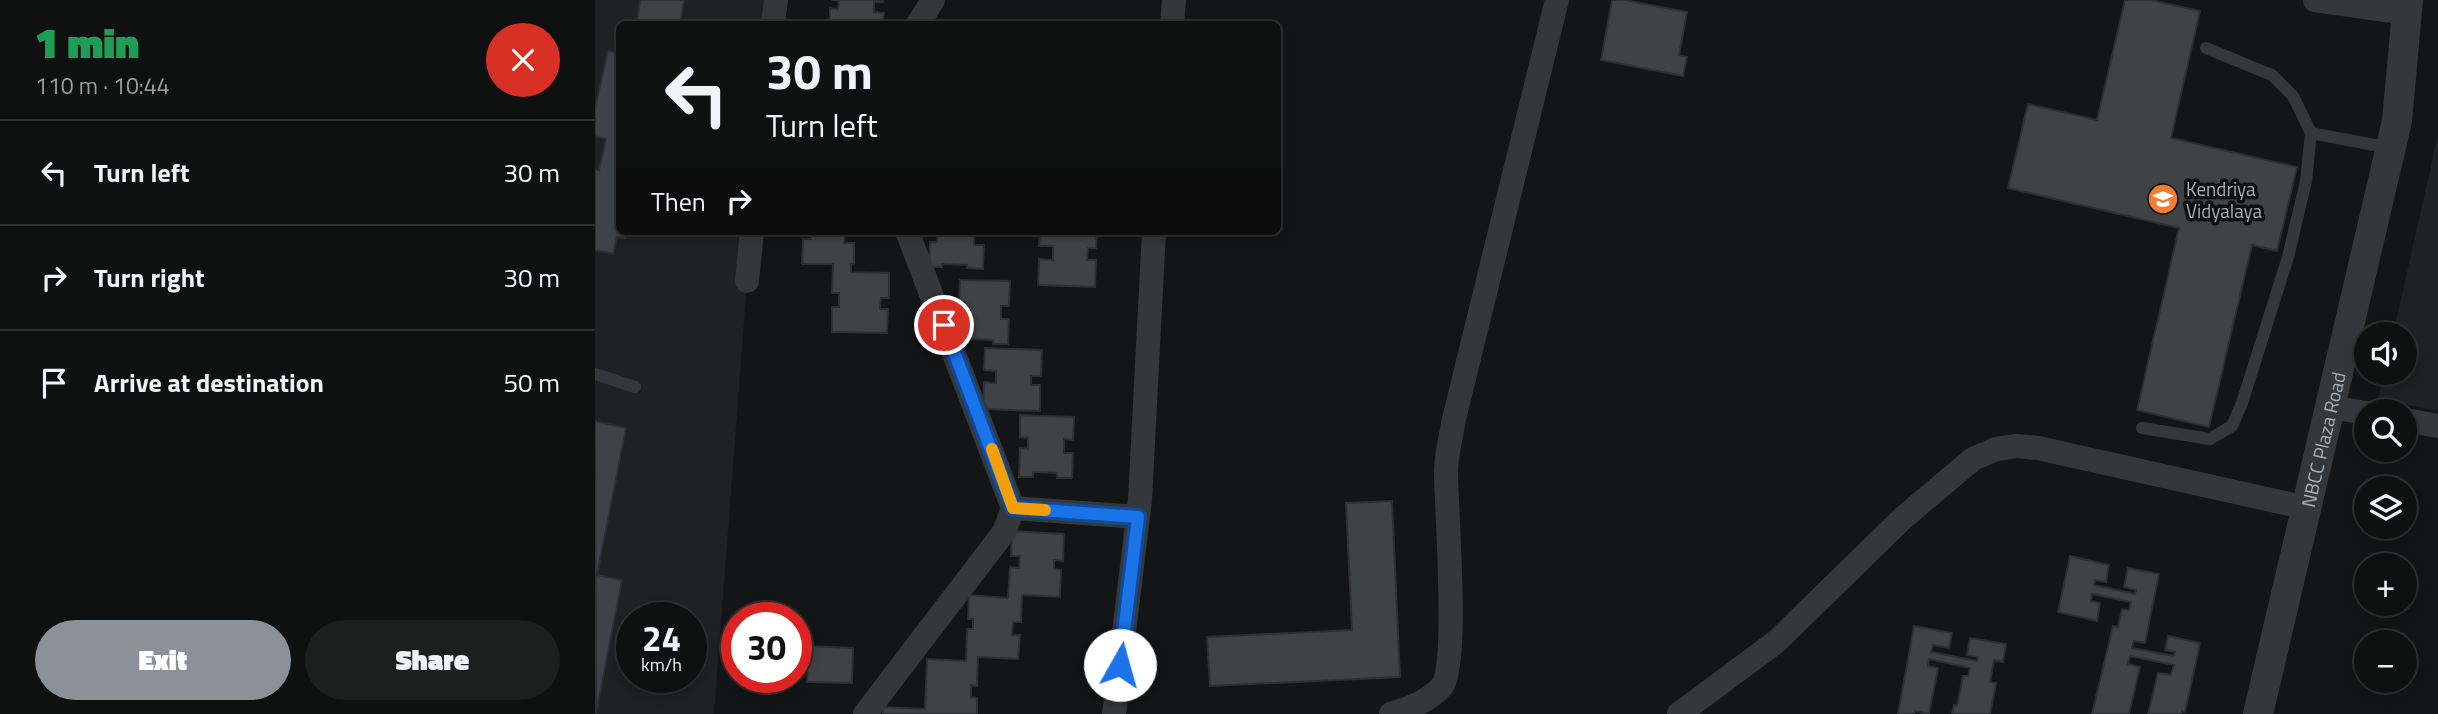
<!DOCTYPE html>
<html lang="en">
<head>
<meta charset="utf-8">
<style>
	body { margin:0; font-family:"Titillium Web",sans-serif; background:#1d1e1e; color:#f1f3f6; height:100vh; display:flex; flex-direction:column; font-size:26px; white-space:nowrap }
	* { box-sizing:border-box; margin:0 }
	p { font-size:23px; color:#9b9d9f }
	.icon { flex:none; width:38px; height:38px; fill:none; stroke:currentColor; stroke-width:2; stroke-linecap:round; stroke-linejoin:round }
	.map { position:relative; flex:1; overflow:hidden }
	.panel { display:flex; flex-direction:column; background:#0f1010; width:595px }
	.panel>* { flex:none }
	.banner { position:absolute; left:21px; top:21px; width:665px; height:214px; border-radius:10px; box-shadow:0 4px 10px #0003,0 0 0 2px #2f3030; background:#0f1010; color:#f1f3f6; overflow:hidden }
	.tools { position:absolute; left:1759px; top:322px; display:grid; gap:14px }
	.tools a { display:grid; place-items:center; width:63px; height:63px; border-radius:50%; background:#0f1010; box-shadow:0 4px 10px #0003,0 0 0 2px #2f3030; font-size:35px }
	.speed { position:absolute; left:21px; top:602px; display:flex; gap:14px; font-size:35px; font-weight:700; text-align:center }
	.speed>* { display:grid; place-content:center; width:91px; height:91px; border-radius:50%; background:#0f1010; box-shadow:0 4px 10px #0003,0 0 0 2px #2f3030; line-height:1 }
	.speed small { font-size:18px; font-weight:400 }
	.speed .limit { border:10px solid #d22; background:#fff; color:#111 }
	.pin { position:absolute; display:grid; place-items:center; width:60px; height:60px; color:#fff; margin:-30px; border:4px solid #fff; border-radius:50%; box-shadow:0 2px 7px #0007 }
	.me { position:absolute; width:77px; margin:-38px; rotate:7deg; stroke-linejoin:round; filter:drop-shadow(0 0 5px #0008) }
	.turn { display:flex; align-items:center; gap:24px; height:147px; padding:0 35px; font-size:32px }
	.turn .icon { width:91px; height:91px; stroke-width:2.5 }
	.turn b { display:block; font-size:49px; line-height:60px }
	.then { display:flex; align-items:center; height:66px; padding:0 35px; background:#0003; gap:14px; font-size:26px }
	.round { display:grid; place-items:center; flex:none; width:74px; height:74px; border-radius:37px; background:#1d1e1e }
	.head { display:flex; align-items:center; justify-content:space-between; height:119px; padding:0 35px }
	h1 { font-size:42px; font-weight:800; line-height:52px; color:#1e9e55 }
	.cta { display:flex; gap:14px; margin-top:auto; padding:14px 35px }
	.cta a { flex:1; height:80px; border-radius:42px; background:#8c9099; color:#fff; font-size:28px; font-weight:800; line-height:80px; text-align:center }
	.cta a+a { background:#1d1e1e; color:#f1f3f6 }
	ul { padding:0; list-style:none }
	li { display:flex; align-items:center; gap:21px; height:105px; padding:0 35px; border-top:2px solid #2f3030 }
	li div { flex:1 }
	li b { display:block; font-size:26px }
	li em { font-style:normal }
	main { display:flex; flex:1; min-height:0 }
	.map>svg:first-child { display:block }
	.built { fill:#202123; fill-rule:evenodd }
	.building { fill:#404346; stroke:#2e2f32; stroke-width:2 }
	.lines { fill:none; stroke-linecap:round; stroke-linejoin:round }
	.service { stroke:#35383b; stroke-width:12 }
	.minor { stroke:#35383b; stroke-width:24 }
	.tertiary { stroke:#35383b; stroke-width:30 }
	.route-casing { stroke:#114b97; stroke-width:18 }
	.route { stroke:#1a73e8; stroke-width:12 }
	.slow { stroke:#f59e0b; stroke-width:12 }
	.labels { text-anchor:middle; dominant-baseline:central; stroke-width:7; stroke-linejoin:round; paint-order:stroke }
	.poi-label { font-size:19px; fill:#a6afb6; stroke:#0f1011; text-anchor:start }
	.street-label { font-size:19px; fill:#a6afb6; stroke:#0f1011 }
</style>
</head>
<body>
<main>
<section class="panel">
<div class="head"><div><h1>1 min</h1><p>110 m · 10:44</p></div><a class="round" style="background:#d93025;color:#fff"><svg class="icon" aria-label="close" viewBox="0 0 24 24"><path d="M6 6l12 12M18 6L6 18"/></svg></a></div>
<ul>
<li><svg class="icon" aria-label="left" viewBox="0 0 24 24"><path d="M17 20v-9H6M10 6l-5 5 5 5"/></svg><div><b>Turn left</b></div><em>30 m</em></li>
<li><svg class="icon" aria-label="right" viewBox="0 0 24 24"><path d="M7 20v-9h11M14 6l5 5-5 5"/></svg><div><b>Turn right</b></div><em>30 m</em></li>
<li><svg class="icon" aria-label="arrive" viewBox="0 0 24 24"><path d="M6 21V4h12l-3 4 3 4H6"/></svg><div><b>Arrive at destination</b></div><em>50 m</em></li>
</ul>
<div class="cta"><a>Exit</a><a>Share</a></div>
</section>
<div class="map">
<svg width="1843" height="714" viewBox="0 0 1843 714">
	<rect width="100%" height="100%" fill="#141516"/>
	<path class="built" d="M0,0H174L172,24H24V231H156L119,714H0ZM37,618H96V677H37Z
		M1843,135V411L1783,399L1789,373H1810V334H1798Z"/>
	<path class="building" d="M45,0H89L85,24L42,23Z
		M236,0H288V2H279V12L289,13L288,24H235V8L243,9L244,0Z
		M1017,0H1030L1092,12L1084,55L1092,57L1088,76L1006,60Z
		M1530,0H1556L1605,11L1576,138L1702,167L1682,251L1657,245L1614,427L1542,410L1584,228L1413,188L1433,104L1502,120Z
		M13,51L24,53V231H31L30,238L22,237L18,254L0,250V169L4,170L11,139L0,136V108Z
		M216,231H250L249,243H259V264H256V272L294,273V298H286L285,309H293L292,333L237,332V307H244V293H237L238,264H207L208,239H216Z
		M335,231H389V234H379V245H389L388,269L372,268V265L347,264V267H334L335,242H342L343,231Z
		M445,231H502L501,248H493L492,260H501L500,287L443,285L444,259L458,260V246H444Z
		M365,280L415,281L414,306H406V319H414L413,344H398L399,340L373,339V343H362L363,316H370V302H364Z
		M390,348L447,350L446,376H436V385H445V411L388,409L389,382L401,383V371L389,370Z
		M425,415L479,417L478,440L469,439V453H478L477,478H462V473L438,472V477H424L425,448L433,449V438L425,437Z
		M0,421L31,428L2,575L27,580L1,714Z
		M797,501L805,677L615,686L612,637L757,630L751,503Z
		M417,531L469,534L468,561L459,560V569L466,570L465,597L427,595L426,622H418L417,635H425L423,659L383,657L382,686L376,685V697L382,698V714H288V707L330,709L332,659L371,661L372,629H378V619H373L374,595L413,598L415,567L424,568L425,556H416Z
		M1475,556L1514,565L1511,582L1500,580L1499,585L1540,594L1541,590L1529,587L1533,568L1564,574L1550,643L1539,641L1537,648L1579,656L1580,652L1570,650L1573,636L1605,643L1590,712L1587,711L1586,714H1553L1563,673L1576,675L1579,665L1535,656L1533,664L1545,667L1534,714H1497L1518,626L1523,627L1527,609L1534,610L1536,602L1497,594L1496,601L1505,603L1502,621L1463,612Z
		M1319,626L1357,633L1354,648L1338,645L1336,652L1382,661L1383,657L1372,655L1375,638L1411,644L1408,662L1399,660L1395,682L1401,683L1395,714H1357L1359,705L1362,706L1368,676H1373L1375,668L1334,659L1333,666L1343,668L1334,714L1320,711L1319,714H1303Z
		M213,646L258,648L257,683L212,682Z"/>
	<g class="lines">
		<path class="service" d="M1716,133L1795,148
			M0,374L40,387
			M1547,428L1615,439L1637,426L1647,403L1693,257L1711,181L1716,133L1698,96L1677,75L1611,48"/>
		<path class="minor" d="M1720,0L1812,13
			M178,24L181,0
			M323,24L338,0
			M577,24L579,0
			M152,281L157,231
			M1735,407L1771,413
			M1810,420L1843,426
			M418,508L543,517
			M270,714L409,532L418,508L312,231
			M519,714L545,500L559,231
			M796,714C812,710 837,699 847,686C864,664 851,508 851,471C851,455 856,439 858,423L962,0
			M1084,714L1181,642L1308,518L1378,459L1401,449L1422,446L1443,448L1712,508"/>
		<path class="tertiary" id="s1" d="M1663,714L1802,121L1813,0"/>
	</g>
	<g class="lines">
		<g class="route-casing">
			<path id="route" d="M349,325L418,508L543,517L525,665"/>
		</g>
		<use href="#route" class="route"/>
		<path class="slow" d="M397,449L418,508L450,510"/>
	</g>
	<defs>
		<g id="school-disc" transform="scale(1.575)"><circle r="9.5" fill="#f17d31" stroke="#0f1011"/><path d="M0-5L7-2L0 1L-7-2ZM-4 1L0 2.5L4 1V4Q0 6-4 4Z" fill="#fff"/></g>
	</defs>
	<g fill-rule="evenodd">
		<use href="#school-disc" x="1568" y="199"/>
	</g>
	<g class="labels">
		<g class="poi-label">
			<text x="1591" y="188">Kendriya<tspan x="1591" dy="22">Vidyalaya</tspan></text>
		</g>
		<g class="street-label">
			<text stroke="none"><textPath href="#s1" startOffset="282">NBCC Plaza Road</textPath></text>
		</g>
	</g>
</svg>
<div class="tools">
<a><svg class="icon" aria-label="sound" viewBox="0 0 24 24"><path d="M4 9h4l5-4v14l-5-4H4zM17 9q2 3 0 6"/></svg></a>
<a><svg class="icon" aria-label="search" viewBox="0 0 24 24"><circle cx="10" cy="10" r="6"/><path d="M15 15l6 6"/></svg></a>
<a><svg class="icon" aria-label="layers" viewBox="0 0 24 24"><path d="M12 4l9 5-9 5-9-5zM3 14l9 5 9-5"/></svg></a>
<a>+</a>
<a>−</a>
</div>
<div class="speed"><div>24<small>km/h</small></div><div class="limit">30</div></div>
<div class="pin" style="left:349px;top:325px;background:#d93025"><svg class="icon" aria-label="arrive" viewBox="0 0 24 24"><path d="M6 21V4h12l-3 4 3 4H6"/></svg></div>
<svg class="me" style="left:525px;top:665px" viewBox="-20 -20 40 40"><circle r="19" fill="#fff"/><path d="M0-13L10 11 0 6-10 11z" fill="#1a73e8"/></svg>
<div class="banner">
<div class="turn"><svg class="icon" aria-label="left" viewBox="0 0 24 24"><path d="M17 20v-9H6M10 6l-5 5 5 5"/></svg><div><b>30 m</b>Turn left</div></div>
<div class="then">Then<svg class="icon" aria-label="right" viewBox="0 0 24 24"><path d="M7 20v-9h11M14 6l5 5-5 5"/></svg></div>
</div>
</div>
</main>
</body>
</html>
